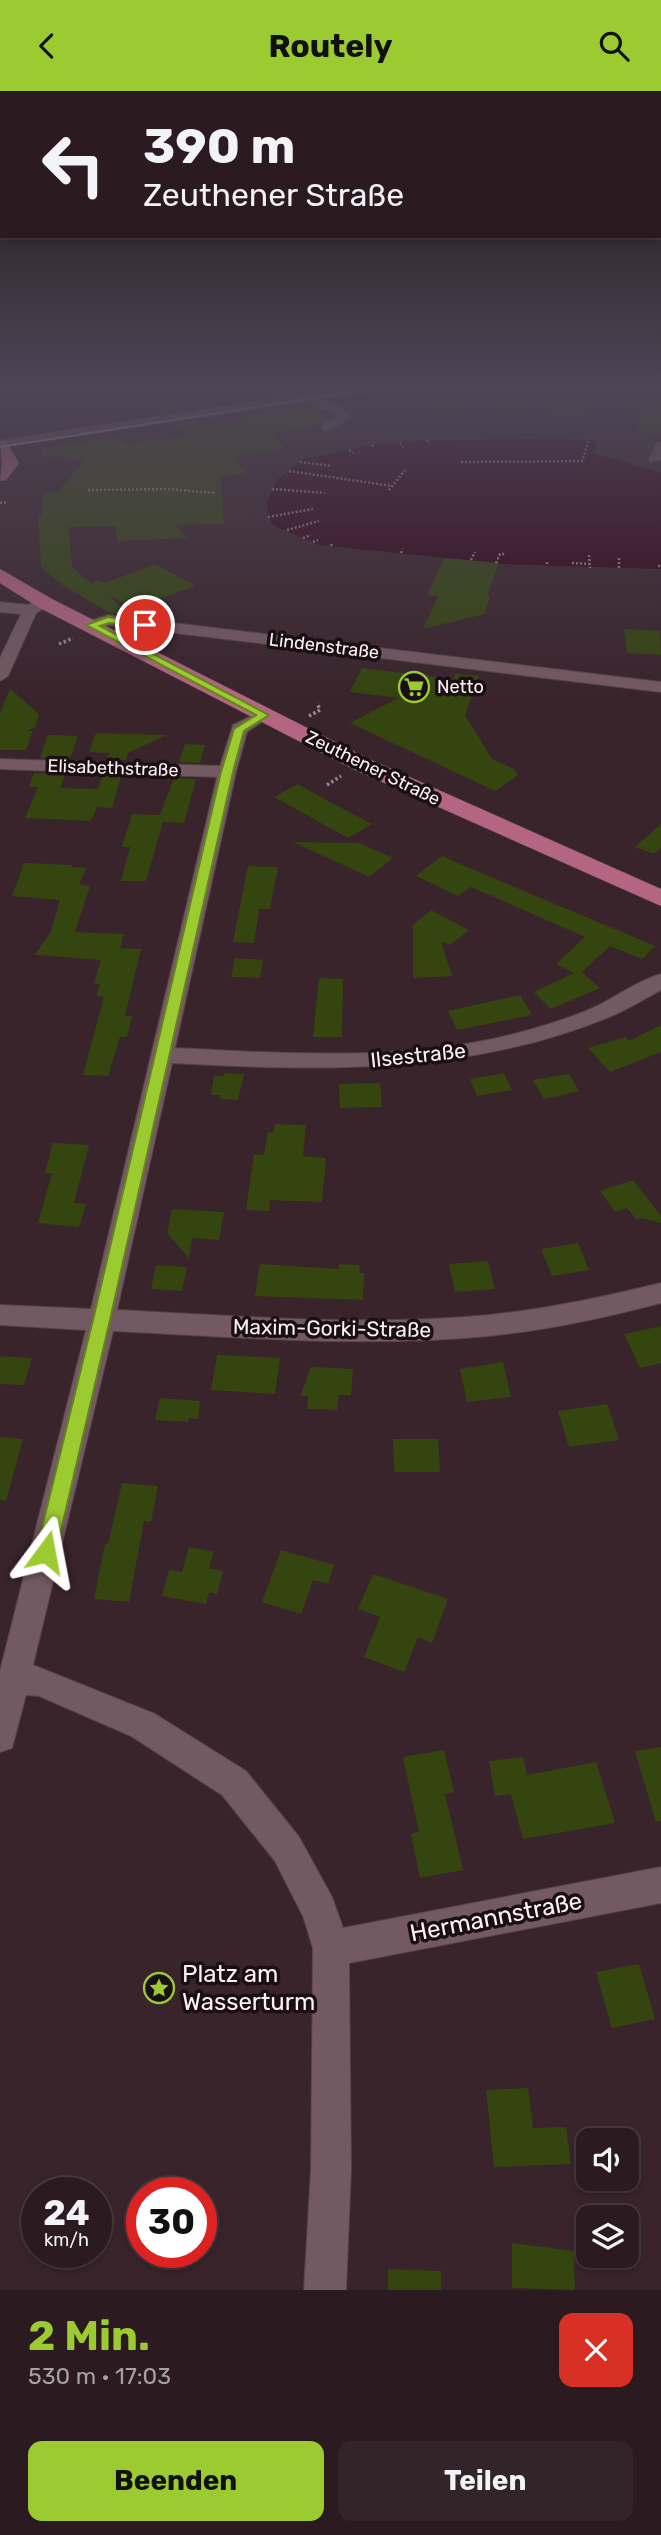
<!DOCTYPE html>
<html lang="de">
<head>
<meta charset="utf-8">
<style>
	body { margin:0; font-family:Rubik,sans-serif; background:#332429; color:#f1f3f6; height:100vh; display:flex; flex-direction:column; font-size:26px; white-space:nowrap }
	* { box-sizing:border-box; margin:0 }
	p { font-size:23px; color:#a6a1a5 }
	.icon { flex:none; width:38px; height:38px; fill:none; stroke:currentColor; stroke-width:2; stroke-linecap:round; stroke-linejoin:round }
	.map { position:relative; height:2199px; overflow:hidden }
	.details { display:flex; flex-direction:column; background:#2b1b20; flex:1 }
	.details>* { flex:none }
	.top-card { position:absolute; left:0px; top:0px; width:662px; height:147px; box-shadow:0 4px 10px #0003,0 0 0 2px #47393e; background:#2b1b20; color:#f1f3f6; overflow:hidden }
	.fabs { position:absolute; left:576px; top:2037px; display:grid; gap:14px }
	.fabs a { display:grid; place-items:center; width:63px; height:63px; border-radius:14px; background:#2b1b20; box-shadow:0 4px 10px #0003,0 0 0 2px #47393e; font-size:35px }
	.speed { position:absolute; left:21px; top:2086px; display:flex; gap:14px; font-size:35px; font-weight:700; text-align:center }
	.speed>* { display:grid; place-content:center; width:91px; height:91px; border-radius:50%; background:#2b1b20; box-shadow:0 4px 10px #0003,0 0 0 2px #47393e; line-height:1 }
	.speed small { font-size:18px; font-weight:400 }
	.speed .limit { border:10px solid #d22; background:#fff; color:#111 }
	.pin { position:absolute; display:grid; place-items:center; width:60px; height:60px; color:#fff; margin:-30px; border:4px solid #fff; border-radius:50%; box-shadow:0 2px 7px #0007 }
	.me { position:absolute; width:77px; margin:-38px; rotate:13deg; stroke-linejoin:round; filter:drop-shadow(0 0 5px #0008) }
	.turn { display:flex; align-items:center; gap:24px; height:147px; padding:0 28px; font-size:32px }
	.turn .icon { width:91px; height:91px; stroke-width:2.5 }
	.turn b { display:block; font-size:49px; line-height:60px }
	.round { display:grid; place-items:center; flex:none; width:74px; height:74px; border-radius:14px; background:#332429 }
	.summary { display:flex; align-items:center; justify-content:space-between; height:119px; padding:0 28px }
	h1 { font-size:42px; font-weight:700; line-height:52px; color:#9cca31 }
	.action { display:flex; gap:14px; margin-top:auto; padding:14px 28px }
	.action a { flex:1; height:80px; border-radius:14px; background:#9cca31; color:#111; font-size:28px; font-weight:700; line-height:80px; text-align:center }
	.action a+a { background:#332429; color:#f1f3f6 }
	header { display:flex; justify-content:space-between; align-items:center; height:91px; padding:0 28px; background:#9cca31; color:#111; font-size:32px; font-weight:700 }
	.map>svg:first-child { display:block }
	.water { fill:#320218 }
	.building { fill:#344510 }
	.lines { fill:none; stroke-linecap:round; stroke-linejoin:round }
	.minor-casing { stroke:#554349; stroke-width:2 }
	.major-casing { stroke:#554349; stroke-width:1 }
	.path-far1 { stroke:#98888d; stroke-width:2.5; stroke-dasharray:2 2; stroke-linecap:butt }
	.path { stroke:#98888d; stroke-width:3.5; stroke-dasharray:2.5 2.5; stroke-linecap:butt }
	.minor { fill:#735961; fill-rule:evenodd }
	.major { fill:#b46582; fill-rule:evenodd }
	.tram { stroke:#b1a1a6; stroke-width:2 }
	.route { fill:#9cca31; stroke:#658320; stroke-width:2 }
	.labels { text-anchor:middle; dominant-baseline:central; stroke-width:7; stroke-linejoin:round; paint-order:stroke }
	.far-street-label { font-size:18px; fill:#fdf1f4; stroke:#1a1013 }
	.far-poi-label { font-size:18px; fill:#fdf1f4; stroke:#1a1013; text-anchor:start }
	.street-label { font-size:21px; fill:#fdf1f4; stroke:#1a1013 }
	.near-street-label { font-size:24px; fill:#fdf1f4; stroke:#1a1013 }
	.near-poi-label { font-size:24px; fill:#fdf1f4; stroke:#1a1013; text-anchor:start }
</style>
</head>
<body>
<header><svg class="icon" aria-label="back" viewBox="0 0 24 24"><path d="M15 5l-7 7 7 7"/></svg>Routely<svg class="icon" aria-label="search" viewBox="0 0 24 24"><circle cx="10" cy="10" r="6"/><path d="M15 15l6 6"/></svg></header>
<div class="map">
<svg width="661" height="2199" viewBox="0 0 661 2199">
	<rect width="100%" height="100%" fill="#39242b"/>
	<path class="water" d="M529,348L589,349L597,352L594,362L661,382V478L504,473L319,454L274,435L268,426L267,411L277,389L303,368L376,353L418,350Z"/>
	<path class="building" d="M221,297H267L274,306L233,312Z
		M443,297H510L532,313L498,319L487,311L437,319L414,302Z
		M656,297H661V343L636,340L644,321L623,319L632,298L654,300Z
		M568,307L590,322L560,327L538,311Z
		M175,310L185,319L162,322L153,313Z
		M311,316L332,325L321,331L319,335L270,342L285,357L233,366L247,382L221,386L224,433L176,434L187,447L117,450L116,435L69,436L72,476L91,492L98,489L105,492L155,473L196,495L133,517L109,504L122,517L118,523L108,521L61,493L41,476L38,426L41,425L44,402L58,401L84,369L43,365L42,358L120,346L126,353L185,344L173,333L196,330L203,336L246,330L241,323Z
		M444,467L499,472L487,504L490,505L485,523L423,538L438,505L427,504Z
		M624,538L660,540L661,564L627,562Z
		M362,577L453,588L456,583L479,585L465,624L492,668L514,678L518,684L495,700L350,632L398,607L350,601Z
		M10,598L39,623L35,636L26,640H33L26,659H0V622Z
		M96,642L167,644L128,662L126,669H107L109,662L89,661Z
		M48,644L78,645L70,668L40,667Z
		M185,653L205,654L200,672L179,671Z
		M34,682L65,683L60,697L98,698L103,684L121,685L112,717L97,716L91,730L25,727L38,696H29Z
		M174,687L196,688L184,732L163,731L146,790H121L130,756H122L132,723L160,724Z
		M298,693L326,709L372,733L348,747L274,706Z
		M661,733V757L654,763L635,756Z
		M293,751L359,752L393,767L369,786Z
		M442,765L467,776L655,855L642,868L610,855L582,881L600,897L551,918L534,901L574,882L556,873L585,846L471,796L458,805L416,785Z
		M24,772L73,774L71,776L86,777L79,794L90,795L75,841L124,843L120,857L141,858L125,925H132L127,946H120L108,985L83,984L104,906L96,905L100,893L94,892L101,869L35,864L51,840L60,809L12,805Z
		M248,775L278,776L270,818H259L254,852L233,851Z
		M431,819L469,839L450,854L441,850L452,885L413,887V837L411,836Z
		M235,867L263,869L260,887L231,886Z
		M319,887L343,888L342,946H313Z
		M520,904L532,924L457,939L448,920Z
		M661,934V961L610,981L588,957L625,946L629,950Z
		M224,982L244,983L238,1009L220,1008L221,1004H211L214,985H224Z
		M504,982L512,999L477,1005L470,988Z
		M569,983L579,1000L544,1008L533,989Z
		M380,992L382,1016L340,1017L339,993Z
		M275,1033L306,1034L303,1065L326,1067L322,1111L270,1109L269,1120L246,1119L254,1063L264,1064L268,1041L273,1042Z
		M53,1052L89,1054L74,1112L86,1113L79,1136L38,1132L52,1082H45Z
		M633,1089L661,1125V1132L642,1127L637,1129L627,1117L615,1121L600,1100Z
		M172,1118L224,1121L219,1149L192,1147L189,1167L167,1142Z
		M578,1152L589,1179L552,1185L541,1158Z
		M488,1170L495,1198L455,1201L449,1173Z
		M260,1173L339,1178V1173L360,1174L359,1182H364L363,1209L255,1205Z
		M156,1174L187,1176L182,1200L151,1198Z
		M661,1235V1272L640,1277L624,1243Z
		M217,1264L280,1267L275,1303L211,1299Z
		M0,1265L32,1267L24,1294L0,1293Z
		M503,1271L511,1306L467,1311L460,1278Z
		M311,1276L353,1278L351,1304H339L337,1319L307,1318L308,1305H300Z
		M160,1307L200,1310L198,1328L189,1327L188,1331L155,1329Z
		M607,1313L619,1349L569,1356L558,1320Z
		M0,1346L23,1348L6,1410L0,1409Z
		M393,1348H438L440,1381H394Z
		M122,1392L158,1395L151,1431L144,1430L129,1511L94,1508L105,1453H108Z
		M189,1456L214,1461L209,1477L223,1480L217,1503L209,1501L206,1513L162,1505L169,1479L182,1481Z
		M281,1459L334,1474L328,1493L313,1489L301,1523L262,1511Z
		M373,1483L448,1508L432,1552L418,1546L404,1581L364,1566L380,1526L358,1518Z
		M661,1656V1730L656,1731L635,1660Z
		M444,1659L454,1701L445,1703L463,1779L420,1787L411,1743L419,1741L403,1666Z
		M523,1666L527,1684L596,1671L615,1732L523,1748L511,1703L495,1705L489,1670Z
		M639,1873L655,1928L612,1937L596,1881Z
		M528,1997L533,2037L566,2036L571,2073L494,2076L486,1999Z
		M512,2152L574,2160L575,2199L512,2197Z
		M388,2178L441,2180V2199H388Z"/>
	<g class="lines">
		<g class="minor-casing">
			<path id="minor" d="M348,297H377L371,301L320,308L340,315L351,327L326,340L322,339V333L337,326L332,321L312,314L311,310L0,356L2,349Z
				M661,351V369L650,371L649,368L657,352Z
				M45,507L53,512L36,522L8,585L0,590V567L21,523L0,521V511L28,514Z
				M108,524L661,591V601L109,534L91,539L83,534L86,531Z
				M264,619L272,624L247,641L236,681L175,957C295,963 423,972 539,936C559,930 581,923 599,914C619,904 639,889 661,883V899C644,908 627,919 609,926C469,984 320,980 172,972L117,1219C241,1225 365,1236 489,1224C547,1218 604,1206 661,1192V1212C604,1227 548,1239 489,1245C364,1257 238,1246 113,1240L33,1574L155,1623L246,1680L299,1746L332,1806L343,1837L661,1776V1812L349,1872L351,2078L346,2199H304L311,2078L313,1857L303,1825L275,1770L222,1704L131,1645L39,1605L26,1604L12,1657L0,1661V1580L86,1239L0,1234V1214L91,1218L217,686L0,678V668L220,675L233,634Z"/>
		</g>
		<g class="major-casing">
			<path id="major" d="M0,348L6,350L19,372L6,389L0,390L2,372Z
				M0,478L52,508L369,668L661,798V815L353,678L38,516L0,492Z"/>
		</g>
		<path class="path-far1" d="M388,299L402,297
			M427,349L429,353
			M400,352L403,356
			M372,354L374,357
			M349,359L353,362
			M300,371L331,375
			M461,371L582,370L589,349
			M289,380L392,395
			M272,398L325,402
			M88,399L169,398L214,402
			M389,399L405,379
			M0,412L7,411
			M268,426L313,418
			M287,439L319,430
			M303,447L311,444
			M313,451L318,449
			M331,455L332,452
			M401,462L403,458
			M589,464L590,477
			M619,467V478
			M471,469L475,461
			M547,471V474
			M496,472L500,463H506
			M572,472L590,473
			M658,475H661"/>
		<path class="path" d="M59,553L73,547
			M309,625L320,619L317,612
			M327,694L341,685"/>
		<use href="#minor" class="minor"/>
		<use href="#major" class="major"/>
		<path class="tram" d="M0,356L378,297"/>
	</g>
	<linearGradient id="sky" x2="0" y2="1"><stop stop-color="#1f1418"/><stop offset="0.49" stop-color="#4e4555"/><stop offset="1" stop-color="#4e4555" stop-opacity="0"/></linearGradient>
	<rect width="661" height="605" fill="url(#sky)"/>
	<path class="route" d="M108,526L149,532V536L145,537L109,532L100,535L269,624L244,640L233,681L110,1229L56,1461L53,1467L46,1470L39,1467L36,1461L93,1229L221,681L234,638L256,624L86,534Z"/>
	<defs>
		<g id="supermarket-ring" transform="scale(1.575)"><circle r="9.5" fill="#1a1013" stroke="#9cca31" stroke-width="1.5"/><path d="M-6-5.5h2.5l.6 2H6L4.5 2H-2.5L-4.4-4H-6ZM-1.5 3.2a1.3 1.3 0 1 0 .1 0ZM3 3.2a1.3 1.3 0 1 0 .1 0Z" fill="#9cca31"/></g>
		<g id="sight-ring" transform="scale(1.575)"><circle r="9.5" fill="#1a1013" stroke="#9cca31" stroke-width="1.5"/><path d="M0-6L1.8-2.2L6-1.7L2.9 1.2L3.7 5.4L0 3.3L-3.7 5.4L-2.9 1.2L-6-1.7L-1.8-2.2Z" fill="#9cca31"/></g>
	</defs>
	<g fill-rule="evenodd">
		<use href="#supermarket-ring" x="414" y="596"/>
		<use href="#sight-ring" x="159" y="1897"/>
	</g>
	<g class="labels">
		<g class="far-street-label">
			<text transform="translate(324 555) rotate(7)">Lindenstraße</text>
			<text transform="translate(113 677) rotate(2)">Elisabethstraße</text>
			<text transform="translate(373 677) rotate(26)">Zeuthener Straße</text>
		</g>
		<g class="far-poi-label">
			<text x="437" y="596">Netto</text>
		</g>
		<g class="street-label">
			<text transform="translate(418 964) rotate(-6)">Ilsestraße</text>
			<text transform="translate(332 1237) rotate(1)">Maxim-Gorki-Straße</text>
		</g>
		<g class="near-street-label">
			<text transform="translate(496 1826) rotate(-11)">Hermannstraße</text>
		</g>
		<g class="near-poi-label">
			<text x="182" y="1883">Platz am<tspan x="182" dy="28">Wasserturm</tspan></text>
		</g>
	</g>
</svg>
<div class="fabs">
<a><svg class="icon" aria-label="sound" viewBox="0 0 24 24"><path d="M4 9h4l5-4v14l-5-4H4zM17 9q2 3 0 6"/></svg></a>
<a><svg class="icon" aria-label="layers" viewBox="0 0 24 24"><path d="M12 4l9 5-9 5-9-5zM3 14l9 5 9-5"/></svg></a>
</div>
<div class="speed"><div>24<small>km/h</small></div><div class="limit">30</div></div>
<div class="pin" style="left:145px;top:534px;background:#d93025"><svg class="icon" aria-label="arrive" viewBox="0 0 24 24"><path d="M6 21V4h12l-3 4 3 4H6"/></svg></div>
<svg class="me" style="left:46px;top:1461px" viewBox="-20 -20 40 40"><path d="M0-17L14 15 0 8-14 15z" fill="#9cca31" stroke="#fff" stroke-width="4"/></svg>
<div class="top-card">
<div class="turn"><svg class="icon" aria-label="left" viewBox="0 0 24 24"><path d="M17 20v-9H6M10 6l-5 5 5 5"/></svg><div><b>390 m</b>Zeuthener Straße</div></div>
</div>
</div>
<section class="details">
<div class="summary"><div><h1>2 Min.</h1><p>530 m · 17:03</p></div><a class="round" style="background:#d93025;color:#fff"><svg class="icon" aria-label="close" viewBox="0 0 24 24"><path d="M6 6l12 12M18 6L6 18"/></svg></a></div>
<div class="action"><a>Beenden</a><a>Teilen</a></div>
</section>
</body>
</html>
